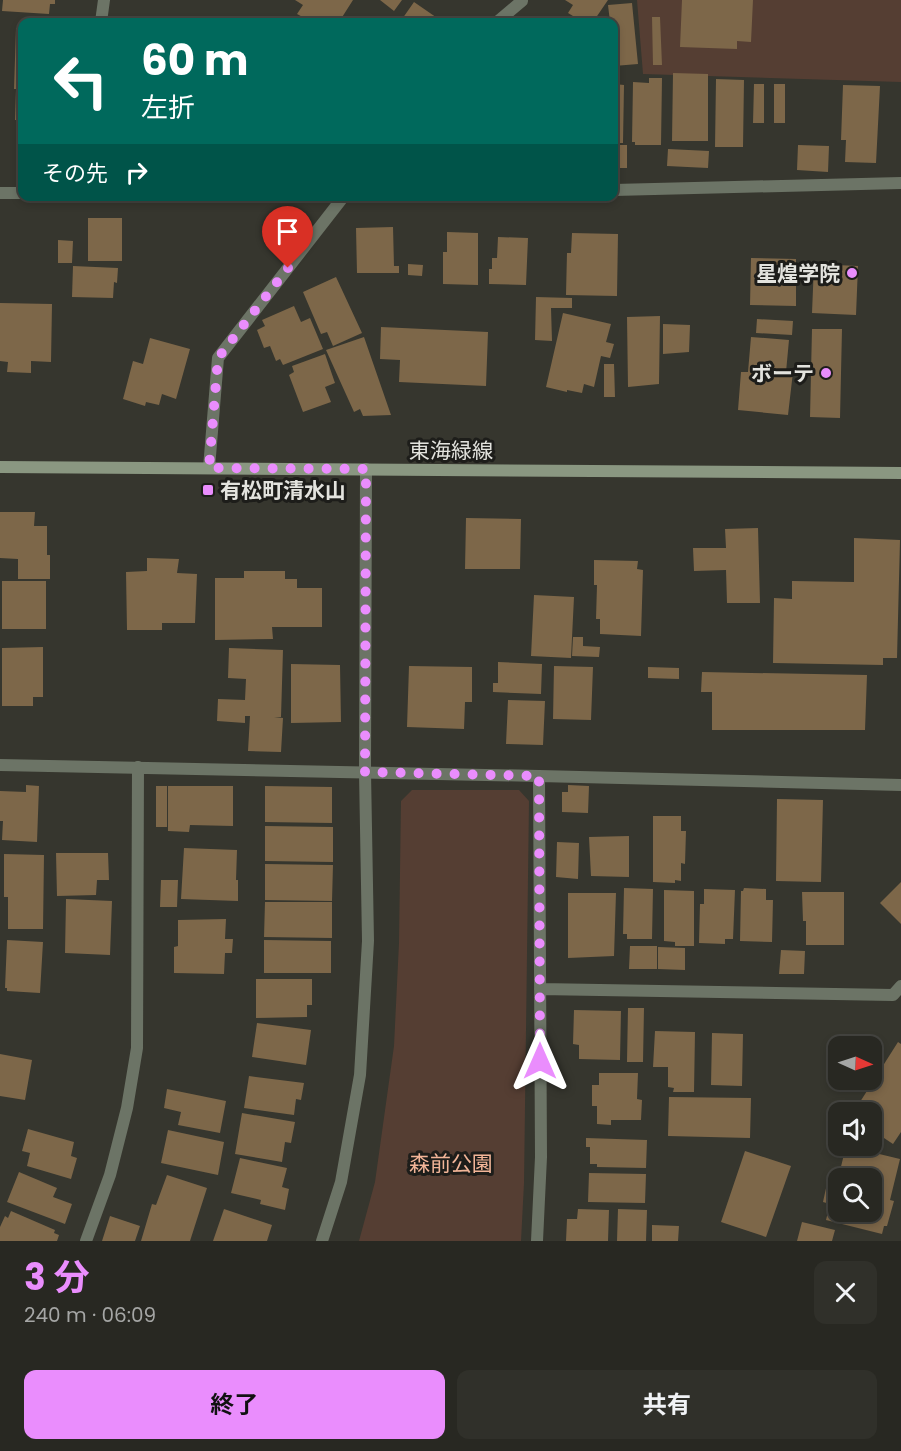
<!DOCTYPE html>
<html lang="ja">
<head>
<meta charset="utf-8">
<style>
	body { margin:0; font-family:Poppins,"Noto Sans JP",sans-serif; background:#30302a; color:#f1f3f6; height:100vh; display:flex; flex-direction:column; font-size:22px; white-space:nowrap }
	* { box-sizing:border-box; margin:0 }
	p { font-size:20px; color:#a5a6a5 }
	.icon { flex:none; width:33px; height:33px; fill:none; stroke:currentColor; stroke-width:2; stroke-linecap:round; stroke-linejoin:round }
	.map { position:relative; height:1241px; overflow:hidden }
	.sheet { display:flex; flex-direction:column; background:#282822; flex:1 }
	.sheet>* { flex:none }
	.top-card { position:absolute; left:18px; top:18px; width:600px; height:183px; border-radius:12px; box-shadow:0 3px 9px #0003,0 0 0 2px #444440; background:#00695c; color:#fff; overflow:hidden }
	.needle { width:39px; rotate:93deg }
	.controls { position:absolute; left:828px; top:1036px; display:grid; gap:12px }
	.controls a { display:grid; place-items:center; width:54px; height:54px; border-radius:12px; background:#282822; box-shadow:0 3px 9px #0003,0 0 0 2px #444440; font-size:30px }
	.pin { position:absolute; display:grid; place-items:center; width:51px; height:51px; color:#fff; margin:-62px -26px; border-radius:50% 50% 50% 0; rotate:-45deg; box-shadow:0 0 6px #0007 }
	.pin .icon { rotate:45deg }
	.me { position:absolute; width:66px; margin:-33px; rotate:0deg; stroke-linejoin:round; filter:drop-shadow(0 0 4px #0008) }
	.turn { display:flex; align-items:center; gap:21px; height:126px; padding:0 24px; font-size:27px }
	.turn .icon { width:78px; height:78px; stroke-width:2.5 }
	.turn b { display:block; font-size:42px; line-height:51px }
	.then { display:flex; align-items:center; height:57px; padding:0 24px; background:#0003; gap:12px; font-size:22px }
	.round { display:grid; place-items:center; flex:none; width:63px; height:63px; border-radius:12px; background:#30302a }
	.head { display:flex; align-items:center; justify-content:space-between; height:102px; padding:0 24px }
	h1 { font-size:36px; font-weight:700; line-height:45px; color:#ea8dfd }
	.primary-button { display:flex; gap:12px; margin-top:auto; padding:12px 24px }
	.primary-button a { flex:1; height:69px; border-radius:12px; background:#ea8dfd; color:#111; font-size:24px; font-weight:700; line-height:69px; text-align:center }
	.primary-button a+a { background:#30302a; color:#f1f3f6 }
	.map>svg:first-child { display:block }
	.green { fill:#553e33 }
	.building { fill:#7d6749 }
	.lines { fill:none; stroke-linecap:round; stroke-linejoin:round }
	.minor { stroke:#6c7466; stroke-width:12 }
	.tertiary { stroke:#6c7466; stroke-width:12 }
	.secondary { stroke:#8a9781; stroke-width:12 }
	.route { stroke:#ea8dfd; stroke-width:10; stroke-dasharray:0 18 }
	.poi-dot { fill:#ea8dfd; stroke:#1d1d1a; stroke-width:2 }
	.labels { text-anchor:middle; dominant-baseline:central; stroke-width:6; stroke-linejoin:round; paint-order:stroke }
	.poi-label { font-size:21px; font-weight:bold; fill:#e3e3de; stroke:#1d1d1a; text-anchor:end }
	.street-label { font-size:21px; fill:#e3e3de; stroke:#1d1d1a }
	.park-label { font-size:21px; fill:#f2b598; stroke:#1d1d1a }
</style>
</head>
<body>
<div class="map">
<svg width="901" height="1241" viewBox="0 0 901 1241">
	<rect width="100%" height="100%" fill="#36362e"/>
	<path class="green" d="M637,0H901V82L643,74Z
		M412,790H519L529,801L524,1183L521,1241H359L375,1182L394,1046L399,943L401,801Z"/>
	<path class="building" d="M3,0H55V4H50L49,14L2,11Z
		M295,0H353L339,22H312L297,14L303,5Z
		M380,0H402L394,11Z
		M565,0H608L593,22H583L568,13L573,5Z
		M682,0H753L751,42L737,41V49L680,47Z
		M414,2L443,22H400Z
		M632,3L638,64L614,66V22H610L608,5Z
		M652,17H660L662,65H653Z
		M22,27V120H15L16,89H14L16,28Z
		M673,73L708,74V141H672Z
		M649,78H662L661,145H635V142H632L633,82L649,83Z
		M716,79L744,80L743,147H715Z
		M614,84L624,85L623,143H614Z
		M754,84H764V123H753Z
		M774,84H785V123H774Z
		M843,85L880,86L876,163L845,162L846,140H841Z
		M614,145H627V168H614Z
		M798,145L829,146L828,172L797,170Z
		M668,149L709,151L708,168L667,166Z
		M88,218H122V261H88Z
		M393,227L394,266H399V273H357L356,228Z
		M447,232L478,233V285L443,284V252H447Z
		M572,233L618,234L617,296L566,295L567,253H571Z
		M498,237L528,238L526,285L489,284V269H492V258H497Z
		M58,240L73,241L72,263H58Z
		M751,258L796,259V306L750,305Z
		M408,264L423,265L422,276L408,275Z
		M814,264L858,266L856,315L812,313Z
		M73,266L118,268L117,283L114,282L113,298L72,297Z
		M336,277L362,333L333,346L327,332L321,334L303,292Z
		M536,297L572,298V308H551L552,341L535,340Z
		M0,303L52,304L51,362L31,361V373L7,372L8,362L0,361Z
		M294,306L301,322L310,318L323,349L283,365L280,359L276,361L270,346L264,348L257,330L265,326L262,320Z
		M563,313L611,324L606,342L614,344L610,358L601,356L594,387L584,384L582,393L567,390V392L546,387Z
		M660,316L659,384L628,387L627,317Z
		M757,319L793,321L792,335L756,333Z
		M663,324L690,325L689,352L663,354Z
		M381,327L488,332L486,386L399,382L400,360L380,359Z
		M812,329H842L840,418L810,417Z
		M364,337L391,415L363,416L360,409L354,412L326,350Z
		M751,337L789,340L786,372H793L788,415L738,410L741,372H748Z
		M150,338L190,349L176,399L162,394L159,405L146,402L145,406L123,399L133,361L143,364Z
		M325,354L335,383L325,387L331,402L303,412L289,375L294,372L292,366Z
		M604,364H614L615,397H604Z
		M0,512H35L34,526H47V555H50V579H18V559L0,558Z
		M466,518L521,519L520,569H465Z
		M758,528L760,603H727L726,570L694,571L693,548H726L725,529Z
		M854,538L900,540L897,658H883V665L773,663L774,598L792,599V581L854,582Z
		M147,558L179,559L177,573L197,574L195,623H162V630H127L126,572L147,571Z
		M594,560L638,561L637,569L643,570L641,636L600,634V619H596L597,585H594Z
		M244,571H285V579H297V588H322V627H272L273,639L215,640V578H244Z
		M2,581H46V629H2Z
		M534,595L574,597L571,658L531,656Z
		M573,637H583V646L600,647L599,657L572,656Z
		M43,647V697H33V706H2V648Z
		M229,648L283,650L281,717H274L283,718L281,752L248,751L250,716H245V723L217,721L218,699L245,700L246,679L228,678Z
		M498,662L542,664L541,694L493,692V683H498Z
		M291,664L340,665L341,722L291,723Z
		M409,666L472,667V702H465L464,729L407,727Z
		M554,666L593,667L591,720L553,719Z
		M648,667L679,668V679L648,678Z
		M702,672L867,675L865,730H712V692H701Z
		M508,700L545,701L543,745L506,744Z
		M26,785L39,786L37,842L2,840L3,821H0V791L26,792Z
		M568,785L589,786L588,813L562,812V792H568Z
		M156,786H167V827H156Z
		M168,786H233V826L190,825L189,832L168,831Z
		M265,786L332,787V823L265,822Z
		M777,799L823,800L821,882L776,881Z
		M653,816H681V831H686L685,864L681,863V881L675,880V883L653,882Z
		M265,826L333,827V862L265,861Z
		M629,836V877L591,876L589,837Z
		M557,842L579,843L578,879L556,877Z
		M184,848L237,850L236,880H238V901L181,899Z
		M56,853H108L109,880H97L96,895L57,896Z
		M4,854L44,855L43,929H8V897H4Z
		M265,864L333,865L332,901L265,900Z
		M161,880H178L177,907H160Z
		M901,882V924L880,903Z
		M624,888L653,889L652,939H627V934H623Z
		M744,888L766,889V900H773L772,942L740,941L741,891H743Z
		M704,889L735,890L733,939H725V944L699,943L700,904H704Z
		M664,890L694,891V946H675V942L664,941Z
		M802,892H844V945H806V921H803Z
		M568,893H616L614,956L568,958Z
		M66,899L112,901L110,955L65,953Z
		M265,902H332V938L264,937Z
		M226,919L225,939H233L232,953H225L224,974L174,973V947L178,946V920Z
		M7,940L43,942L40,993L7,991V988H5Z
		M264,940L331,941V973H264Z
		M630,946H657V969H629Z
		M658,947L685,948V970L658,969Z
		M781,950L805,951L804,974H779Z
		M256,979H312V1005H307V1017L256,1018Z
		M628,1008H644L643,1062H627Z
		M574,1010L621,1011L620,1060L579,1059V1045L573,1044Z
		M257,1023L311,1030L306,1065L252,1057Z
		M655,1031L695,1032L694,1092H673L674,1088L668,1087V1067H653Z
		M712,1033L743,1034L742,1086L711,1085Z
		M898,1042L901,1044V1132L893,1144L872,1130V1113H853Z
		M0,1054L32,1060L25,1100L0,1096Z
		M599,1073H638L637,1099L642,1100L641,1120H611V1125L597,1124V1106H592V1085H599Z
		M249,1076L304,1083L301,1100L296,1099L294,1115L244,1108Z
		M167,1089L226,1101L220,1133L178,1125L181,1112L164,1108Z
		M669,1097L751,1098L750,1138L668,1136Z
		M242,1113L295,1122L291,1143L285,1142L282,1162L235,1154Z
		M28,1129L74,1142L71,1156L77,1158L71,1179L27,1166L30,1153L22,1151Z
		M168,1130L224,1142L218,1175L161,1163Z
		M586,1138L647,1140L646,1168L597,1167V1164H590V1147H586Z
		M846,1146L900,1159L890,1200L894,1201L887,1226H884L882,1234L826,1220L830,1204L823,1202L828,1179L838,1182V1212H872V1179H838Z
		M745,1151L791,1166L766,1237L721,1222Z
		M240,1158L287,1168L282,1187L289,1189L285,1210L260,1204L261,1200L231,1193Z
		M19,1172L57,1188L53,1197L72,1204L65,1224L7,1202Z
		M589,1173L646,1174L645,1203L588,1202Z
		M167,1175L207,1188L190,1241H141L152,1204L156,1205Z
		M224,1209L272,1225L267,1241H213Z
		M578,1209L609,1210L608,1241H566L567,1219H577Z
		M618,1209L647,1210L646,1241H617Z
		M11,1211L55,1230L54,1233L59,1235L57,1241H0V1227L5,1216L8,1218Z
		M110,1216L140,1226L135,1241H102Z
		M802,1222L835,1230L832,1241H797Z
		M652,1225L679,1226L678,1241H652Z"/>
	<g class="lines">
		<path class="minor" d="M101,22L104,0
			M497,22L522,1
			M614,190L901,183
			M0,193H22
			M209,468L218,358L344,196
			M0,765L539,776L901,785
			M540,989L893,995L901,986
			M86,1241L110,1175L127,1108L137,1048L138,767
			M537,1241L541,1157L539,776"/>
		<path class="tertiary" d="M322,1241L341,1182L360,1075L368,941L365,772L366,469"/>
		<path class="secondary" d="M0,467L901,473"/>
	</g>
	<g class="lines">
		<path class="route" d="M288,268L218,358L209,468L366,469L365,772L539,776L540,1061"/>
	</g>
	<g class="poi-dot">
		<circle cx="852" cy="273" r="6"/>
		<circle cx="826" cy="373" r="6"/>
		<rect x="202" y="484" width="12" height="12" rx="3"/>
	</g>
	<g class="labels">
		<g class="poi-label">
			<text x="840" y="273">星煌学院</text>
			<text x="814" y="373">ボーテ</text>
			<text x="220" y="490" text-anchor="start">有松町清水山</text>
		</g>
		<g class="street-label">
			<text x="451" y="450">東海緑線</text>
		</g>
		<g class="park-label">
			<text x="451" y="1163">森前公園</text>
		</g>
	</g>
</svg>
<div class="controls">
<a><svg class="needle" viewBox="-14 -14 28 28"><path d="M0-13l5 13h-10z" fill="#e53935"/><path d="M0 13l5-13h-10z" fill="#a5a6a5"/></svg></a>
<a><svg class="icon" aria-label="sound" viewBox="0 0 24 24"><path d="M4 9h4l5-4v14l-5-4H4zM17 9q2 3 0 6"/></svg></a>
<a><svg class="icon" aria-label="search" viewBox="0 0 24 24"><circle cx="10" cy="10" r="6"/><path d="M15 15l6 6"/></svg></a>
</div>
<div class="pin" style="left:288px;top:268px;background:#d93025"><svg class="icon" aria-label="arrive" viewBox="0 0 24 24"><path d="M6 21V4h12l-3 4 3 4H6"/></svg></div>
<svg class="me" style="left:540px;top:1061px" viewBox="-20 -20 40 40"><path d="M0-17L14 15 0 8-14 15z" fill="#ea8dfd" stroke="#fff" stroke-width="4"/></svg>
<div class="top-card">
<div class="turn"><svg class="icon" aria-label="left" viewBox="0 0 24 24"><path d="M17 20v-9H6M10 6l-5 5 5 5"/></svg><div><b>60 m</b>左折</div></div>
<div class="then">その先<svg class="icon" aria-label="right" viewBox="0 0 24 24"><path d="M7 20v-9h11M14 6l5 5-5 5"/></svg></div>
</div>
</div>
<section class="sheet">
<div class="head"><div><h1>3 分</h1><p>240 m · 06:09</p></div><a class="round"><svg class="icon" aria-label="close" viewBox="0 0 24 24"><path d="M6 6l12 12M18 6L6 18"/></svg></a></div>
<div class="primary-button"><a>終了</a><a>共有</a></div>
</section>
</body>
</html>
